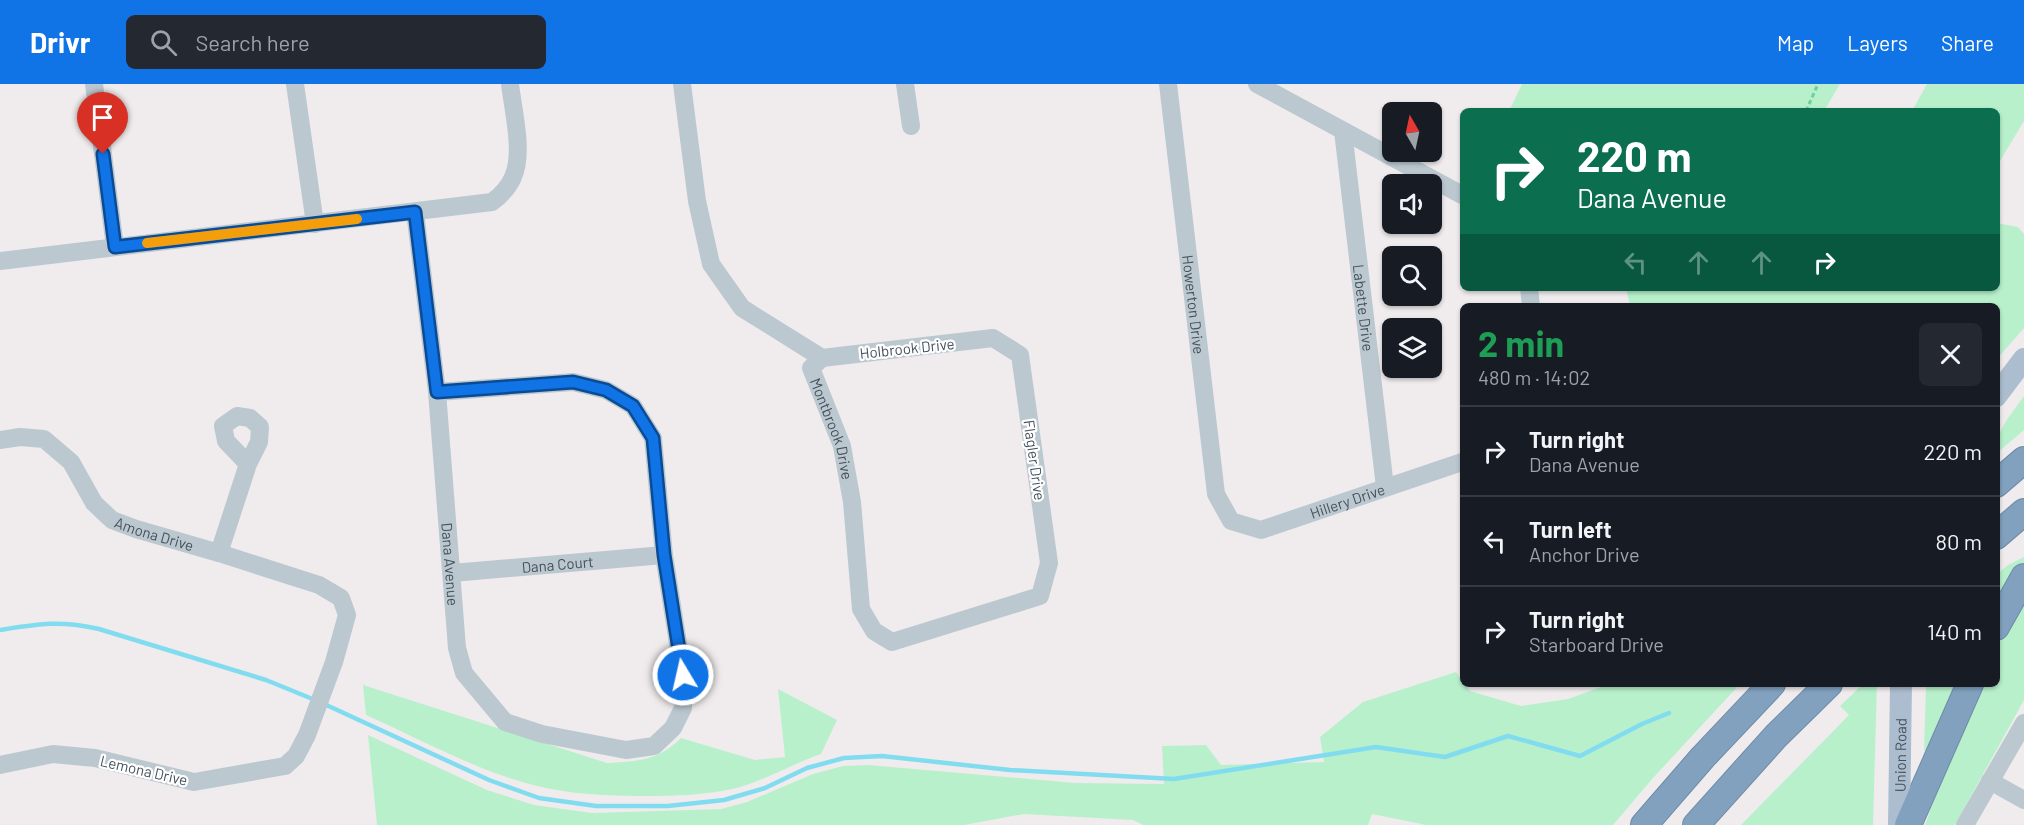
<!DOCTYPE html>
<html lang="en">
<head>
<meta charset="utf-8">
<style>
	body { margin:0; font-family:Barlow,sans-serif; background:#242831; color:#f1f3f6; height:100vh; display:flex; flex-direction:column; font-size:22px; white-space:nowrap }
	* { box-sizing:border-box; margin:0 }
	p { font-size:20px; color:#9ea1a6 }
	.icon { flex:none; width:33px; height:33px; fill:none; stroke:currentColor; stroke-width:2; stroke-linecap:round; stroke-linejoin:round }
	.map { position:relative; flex:1; overflow:hidden }
	.side { position:absolute; left:1460px; top:219px; width:540px; height:384px; display:flex; flex-direction:column; background:#171b24; border-radius:9px; box-shadow:0 2px 4px #0004 }
	.side>* { flex:none }
	.hud { position:absolute; left:1460px; top:24px; width:540px; height:183px; border-radius:9px; box-shadow:0 2px 4px #0004; background:#0b6e4f; color:#fff; overflow:hidden }
	.needle { width:39px; rotate:351deg }
	.tools { position:absolute; left:1382px; top:18px; display:grid; gap:12px }
	.tools a { display:grid; place-items:center; width:60px; height:60px; border-radius:9px; background:#171b24; box-shadow:0 2px 4px #0004; font-size:30px }
	.pin { position:absolute; display:grid; place-items:center; width:51px; height:51px; color:#fff; margin:-62px -26px; border-radius:50% 50% 50% 0; rotate:-45deg; box-shadow:0 0 6px #0007 }
	.pin .icon { rotate:45deg }
	.me { position:absolute; width:66px; margin:-33px; rotate:351deg; stroke-linejoin:round; filter:drop-shadow(0 0 4px #0008) }
	.turn { display:flex; align-items:center; gap:21px; height:126px; padding:0 18px; font-size:27px }
	.turn .icon { width:78px; height:78px; stroke-width:2.5 }
	.turn b { display:block; font-size:42px; line-height:51px }
	.lanes { display:flex; align-items:center; height:57px; padding:0 18px; background:#0003; justify-content:center; gap:30px; direction:ltr }
	.lanes .off { opacity:.35 }
	.round { display:grid; place-items:center; flex:none; width:63px; height:63px; border-radius:9px; background:#242831 }
	.summary { display:flex; align-items:center; justify-content:space-between; height:102px; padding:0 18px }
	h1 { font-size:36px; font-weight:700; line-height:45px; color:#1e9e55 }
	ul { padding:0; list-style:none }
	li { display:flex; align-items:center; gap:18px; height:90px; padding:0 18px; border-top:2px solid #363941 }
	li div { flex:1 }
	li b { display:block; font-size:22px }
	li em { font-style:normal }
	header { display:flex; align-items:center; gap:36px; box-sizing:border-box; height:84px; padding:0 30px; background:#1073e6; color:#fff }
	header strong { font-size:28px }
	nav { display:flex; gap:33px; margin-inline-start:auto; font-size:21px }
	.search { width:420px; height:54px; background:#242831; display:flex; align-items:center; gap:15px; box-sizing:border-box; padding:0 21px; border-radius:9px; color:#9ea1a6; font-size:22px }
	.map>svg:first-child { display:block }
	.green { fill:#b8f0cc }
	.lines { fill:none; stroke-linecap:round; stroke-linejoin:round }
	.stream { stroke:#82dcf0; stroke-width:4.5 }
	.highway-casing { stroke:#6d8caa; stroke-width:28 }
	.path { stroke:#6ed09d; stroke-width:3; stroke-dasharray:4.5 3; stroke-linecap:butt }
	.minor { stroke:#bcc8d0; stroke-width:18 }
	.major { stroke:#abbdce; stroke-width:22 }
	.highway { stroke:#81a1bf; stroke-width:26 }
	.route-casing { stroke:#0a4b96; stroke-width:15 }
	.route { stroke:#1073e6; stroke-width:10 }
	.slow { stroke:#f59e0b; stroke-width:10 }
	.labels { text-anchor:middle; dominant-baseline:central; stroke-width:4.5; stroke-linejoin:round; paint-order:stroke }
	.street-label { font-size:15px; fill:#44515b; stroke:#fff }
</style>
</head>
<body>
<header>
<strong>Drivr</strong>
<div class="search"><svg class="icon" aria-label="search" viewBox="0 0 24 24"><circle cx="10" cy="10" r="6"/><path d="M15 15l6 6"/></svg>Search here</div>
<nav><a>Map</a><a>Layers</a><a>Share</a></nav>
</header>
<div class="map">
<svg width="2024" height="741" viewBox="0 0 2024 741">
	<rect width="100%" height="100%" fill="#f0eced"/>
	<path class="green" d="M1522,0H1840L1824,27H1509Z
		M1927,0H2024V37L1997,82L1996,27H1912Z
		M1997,139L2018,143L2024,150V244L1997,275L1996,222H1630L1626,204H1996Z
		M2024,312V346L1997,369V354L2006,337Z
		M2024,473V478L1997,525V490L2008,481Z
		M2024,513V616L1955,741H1925L1936,710L1982,600H1996L1997,566L2006,543Z
		M1456,588L1462,597V600H1465L1470,607L1521,622L1568,615L1604,602L1605,600H1740L1653,694L1613,741H1426L1372,730L1368,741H1143L1133,736L1024,730L964,741H377L368,651L487,706L534,721L592,729L721,725L747,718L813,690L843,682L868,681L1075,699L1164,700L1162,662L1206,661L1221,681L1324,678L1320,653L1363,618Z
		M1863,600H1877L1873,741H1741L1849,631L1840,622Z
		M1926,600H1960L1933,661L1924,667Z
		M363,601L607,679C638,677 658,677 681,654L755,676L785,673L778,605L837,636L821,670C792,680 766,696 737,704C707,711 676,712 646,712C614,712 583,711 551,705C490,694 422,656 366,631Z"/>
	<g class="lines">
		<path class="stream" d="M0,546C38,540 60,536 99,545L266,596L315,616
			M322,619L489,696L539,714L596,722H668L724,716L765,704L807,684L844,674L882,672L1010,686L1174,695L1376,663L1445,673L1508,652L1580,672L1642,640L1669,629"/>
		<g class="highway-casing">
			<path id="highway" d="M1996,400L2024,376
				M1996,452L2024,428
				M1996,543L2024,493
				M1644,741L1703,673L1772,600
				M1696,741L1776,652L1829,600
				M1908,741L1970,600"/>
		</g>
		<path class="path" d="M1806,27L1818,0"/>
		<g class="minor">
			<path d="M94,0L115,163"/>
			<path d="M295,0L315,140"/>
			<path id="s1" d="M682,0L697,117L711,180L742,224L822,274L811,284L842,362L852,418L861,525L874,547L892,558L1040,512L1049,479L1020,271L993,254L822,274"/>
			<path d="M905,0L911,42"/>
			<path id="s2" d="M1168,0L1216,410L1231,437L1261,446L1462,378"/>
			<path d="M1257,0L1462,111"/>
			<path id="s3" d="M1343,47L1385,403"/>
			<path id="s4" d="M415,128L437,308L457,564L464,589L505,638L542,650L626,666L654,662L673,644L683,624V591L664,471L653,354L633,322L606,306L573,298L437,308"/>
			<path d="M0,177L492,118C500,112 509,103 513,93C524,69 513,26 510,0"/>
			<path d="M1529,204L1531,222"/>
			<path id="s5" d="M0,356L20,353L44,355L71,378L94,419L112,436L136,445L219,469L319,501L341,514L347,531L334,578L307,651L296,672L285,682L194,698L95,674L53,670L0,681"/>
			<path d="M219,469L248,380L259,358L260,343L250,334L237,332L223,342L226,357L248,380"/>
			<path id="s6" d="M452,489L664,471"/>
			<path d="M1990,697L2024,716"/>
			<path d="M1965,741L2024,639"/>
		</g>
		<g class="major">
			<path d="M1996,312L2024,275"/>
			<path id="s7" d="M1899,741L1901,600"/>
		</g>
		<use href="#highway" class="highway"/>
	</g>
	<g class="lines">
		<g class="route-casing">
			<path id="route" d="M103,70L115,163L415,128L437,308L573,298L606,306L633,322L653,354L664,471L683,591"/>
		</g>
		<use href="#route" class="route"/>
		<path class="slow" d="M147,159L357,135"/>
	</g>
	<g class="labels">
		<g class="street-label">
			<text stroke="none"><textPath href="#s2" startOffset="222">Howerton Drive</textPath></text>
			<text stroke="none"><textPath href="#s3" startOffset="178">Labette Drive</textPath></text>
			<text transform="translate(907 264) rotate(-6)">Holbrook Drive</text>
			<text stroke="none"><textPath href="#s1" startOffset="410">Montbrook Drive</textPath></text>
			<text transform="translate(1035 376) rotate(82)">Flagler Drive</text>
			<text stroke="none"><textPath href="#s2" startOffset="566">Hillery Drive</textPath></text>
			<text stroke="none"><textPath href="#s5" startOffset="196">Amona Drive</textPath></text>
			<text stroke="none"><textPath href="#s4" startOffset="354">Dana Avenue</textPath></text>
			<text stroke="none"><textPath href="#s6" startOffset="106">Dana Court</textPath></text>
			<text stroke="none"><textPath href="#s7" startOffset="70">Union Road</textPath></text>
			<text transform="translate(144 686) rotate(13)">Lemona Drive</text>
		</g>
	</g>
</svg>
<div class="tools">
<a><svg class="needle" viewBox="-14 -14 28 28"><path d="M0-13l5 13h-10z" fill="#e53935"/><path d="M0 13l5-13h-10z" fill="#9ea1a6"/></svg></a>
<a><svg class="icon" aria-label="sound" viewBox="0 0 24 24"><path d="M4 9h4l5-4v14l-5-4H4zM17 9q2 3 0 6"/></svg></a>
<a><svg class="icon" aria-label="search" viewBox="0 0 24 24"><circle cx="10" cy="10" r="6"/><path d="M15 15l6 6"/></svg></a>
<a><svg class="icon" aria-label="layers" viewBox="0 0 24 24"><path d="M12 4l9 5-9 5-9-5zM3 14l9 5 9-5"/></svg></a>
</div>
<div class="pin" style="left:103px;top:70px;background:#d93025"><svg class="icon" aria-label="arrive" viewBox="0 0 24 24"><path d="M6 21V4h12l-3 4 3 4H6"/></svg></div>
<svg class="me" style="left:683px;top:591px" viewBox="-20 -20 40 40"><circle r="17" fill="#1073e6" stroke="#fff" stroke-width="3"/><path d="M0-11L8 9 0 5-8 9z" fill="#fff"/></svg>
<div class="hud">
<div class="turn"><svg class="icon" aria-label="right" viewBox="0 0 24 24"><path d="M7 20v-9h11M14 6l5 5-5 5"/></svg><div><b>220 m</b>Dana Avenue</div></div>
<div class="lanes"><svg class="icon off" aria-label="left" viewBox="0 0 24 24"><path d="M17 20v-9H6M10 6l-5 5 5 5"/></svg><svg class="icon off" aria-label="ahead" viewBox="0 0 24 24"><path d="M12 20V5M6 11l6-6 6 6"/></svg><svg class="icon off" aria-label="ahead" viewBox="0 0 24 24"><path d="M12 20V5M6 11l6-6 6 6"/></svg><svg class="icon" aria-label="right" viewBox="0 0 24 24"><path d="M7 20v-9h11M14 6l5 5-5 5"/></svg></div>
</div>
<section class="side">
<div class="summary"><div><h1>2 min</h1><p>480 m · 14:02</p></div><a class="round"><svg class="icon" aria-label="close" viewBox="0 0 24 24"><path d="M6 6l12 12M18 6L6 18"/></svg></a></div>
<ul>
<li><svg class="icon" aria-label="right" viewBox="0 0 24 24"><path d="M7 20v-9h11M14 6l5 5-5 5"/></svg><div><b>Turn right</b><p>Dana Avenue</p></div><em>220 m</em></li>
<li><svg class="icon" aria-label="left" viewBox="0 0 24 24"><path d="M17 20v-9H6M10 6l-5 5 5 5"/></svg><div><b>Turn left</b><p>Anchor Drive</p></div><em>80 m</em></li>
<li><svg class="icon" aria-label="right" viewBox="0 0 24 24"><path d="M7 20v-9h11M14 6l5 5-5 5"/></svg><div><b>Turn right</b><p>Starboard Drive</p></div><em>140 m</em></li>
</ul>
</section>
</div>
</body>
</html>
